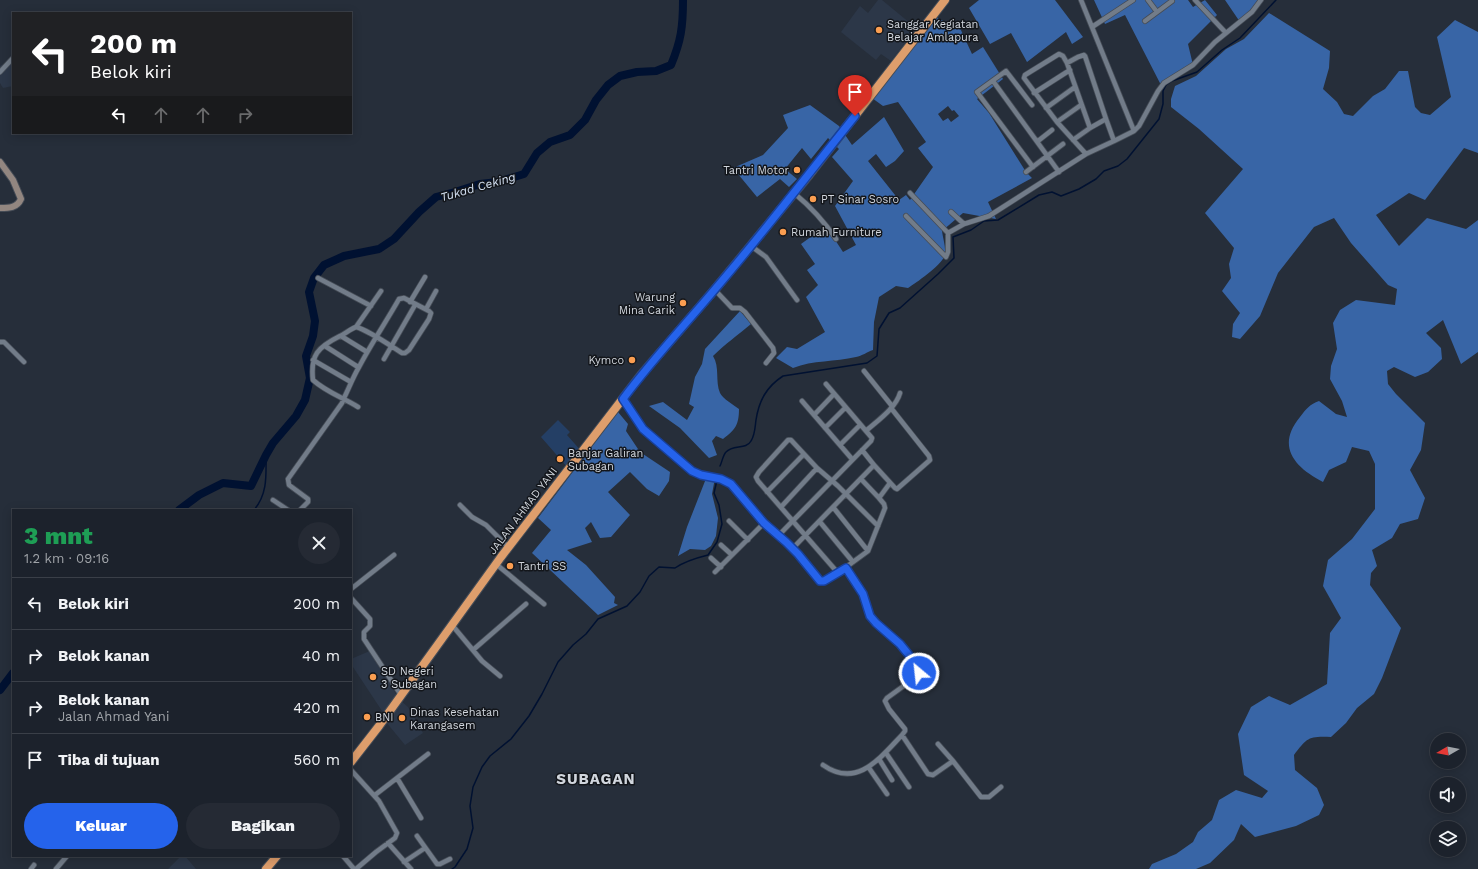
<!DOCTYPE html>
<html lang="id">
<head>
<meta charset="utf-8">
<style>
	body { margin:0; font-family:"Work Sans",sans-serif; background:#252a34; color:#f1f3f6; height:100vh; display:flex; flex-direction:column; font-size:15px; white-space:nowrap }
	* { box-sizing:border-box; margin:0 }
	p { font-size:13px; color:#a0a4a9 }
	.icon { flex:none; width:22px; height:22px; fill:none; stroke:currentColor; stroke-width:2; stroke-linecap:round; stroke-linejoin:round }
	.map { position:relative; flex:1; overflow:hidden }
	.panel { position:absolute; left:12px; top:509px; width:340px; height:348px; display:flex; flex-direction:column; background:#1c222c; border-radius:0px; box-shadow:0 2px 10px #0003,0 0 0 1px #3a3f48 }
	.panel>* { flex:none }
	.hud { position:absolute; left:12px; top:12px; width:340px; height:122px; border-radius:0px; box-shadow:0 2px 10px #0003,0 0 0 1px #3a3f48; background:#202124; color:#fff; overflow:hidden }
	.needle { width:26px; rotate:261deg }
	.buttons { position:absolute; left:1430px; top:733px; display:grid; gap:8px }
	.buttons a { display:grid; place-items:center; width:36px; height:36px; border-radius:50%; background:#1c222c; box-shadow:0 2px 10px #0003,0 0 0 1px #3a3f48; font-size:20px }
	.pin { position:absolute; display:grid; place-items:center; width:34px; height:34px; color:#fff; margin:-41px -17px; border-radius:50% 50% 50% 0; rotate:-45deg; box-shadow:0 0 4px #0007 }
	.pin .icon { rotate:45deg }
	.me { position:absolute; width:44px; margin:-22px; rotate:332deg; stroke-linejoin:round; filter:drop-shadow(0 0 3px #0008) }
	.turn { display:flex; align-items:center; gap:14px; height:84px; padding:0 12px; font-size:18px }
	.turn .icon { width:52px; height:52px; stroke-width:2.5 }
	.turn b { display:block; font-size:28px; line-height:34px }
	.lanes { display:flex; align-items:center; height:38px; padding:0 12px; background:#0003; justify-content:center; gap:20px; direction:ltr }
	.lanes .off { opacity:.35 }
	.round { display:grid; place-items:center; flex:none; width:42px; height:42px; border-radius:21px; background:#252a34 }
	.head { display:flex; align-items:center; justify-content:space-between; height:68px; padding:0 12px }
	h1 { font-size:24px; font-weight:800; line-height:30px; color:#1e9e55 }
	.action { display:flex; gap:8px; margin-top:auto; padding:8px 12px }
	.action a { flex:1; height:46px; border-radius:24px; background:#2563eb; color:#fff; font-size:16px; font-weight:800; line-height:46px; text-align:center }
	.action a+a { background:#252a34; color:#f1f3f6 }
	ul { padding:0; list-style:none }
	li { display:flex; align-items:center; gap:12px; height:52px; padding:0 12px; border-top:1px solid #3a3f48 }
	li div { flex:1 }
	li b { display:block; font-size:15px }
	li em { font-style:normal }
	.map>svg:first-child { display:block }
	.built { fill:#2c3748 }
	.green { fill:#243f65 }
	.forest { fill:#3865a6; fill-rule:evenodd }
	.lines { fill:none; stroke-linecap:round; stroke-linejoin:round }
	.stream { stroke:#001131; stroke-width:1.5 }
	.river { stroke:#001131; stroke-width:8 }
	.street-casing { stroke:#454c56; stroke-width:6 }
	.secondary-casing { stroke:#454c56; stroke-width:8 }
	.highway-casing { stroke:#454c56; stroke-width:10 }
	.street { stroke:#727c89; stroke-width:4.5 }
	.secondary { stroke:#928680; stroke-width:6 }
	.highway { stroke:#de9e6c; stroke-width:8 }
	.route-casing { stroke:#184099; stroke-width:10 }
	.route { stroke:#2563eb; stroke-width:7 }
	.poi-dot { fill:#fb9e51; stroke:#13161b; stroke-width:1.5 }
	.labels { text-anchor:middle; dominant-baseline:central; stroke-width:3; stroke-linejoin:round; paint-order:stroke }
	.poi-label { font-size:11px; fill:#d1d6dd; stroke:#13161b; text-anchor:start }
	.street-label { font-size:11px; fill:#d1d6dd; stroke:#13161b }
	.water-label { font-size:12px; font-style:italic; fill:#d3e0f2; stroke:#13161b }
	.district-label { font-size:15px; font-weight:bold; letter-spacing:1px; fill:#d1d6dd; stroke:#13161b }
</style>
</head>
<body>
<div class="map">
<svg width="1478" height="869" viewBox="0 0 1478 869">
	<rect width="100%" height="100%" fill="#262e3a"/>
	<path class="built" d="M878,0H882L916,28L891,61L881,54L876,60L841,32L860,6L868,13Z
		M13,59V86L3,88L0,83V66Z
		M372,650L397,696L384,714L351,664V659Z
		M401,701L408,707L423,733L405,745L386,722Z
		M181,856H185L196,869H168Z"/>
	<path class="green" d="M558,420L570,432L567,435L582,452L568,468L541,437Z"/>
	<path class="forest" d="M979,0H1055L1083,37L1072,44L1066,32L1027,62L1011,33L990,44L969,8Z
		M1094,0H1188L1193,7L1205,0L1217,15L1188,44L1193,65L1170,78L1162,87L1125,15L1105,24Z
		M1225,0H1262L1240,22Z
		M1269,13L1330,51L1329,68L1323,89L1337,102L1344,114L1353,116L1373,96L1385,89L1399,71H1408L1415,107L1421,113L1430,115L1451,97L1437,37L1455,20L1478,32V153L1464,148L1425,200L1409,193L1376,215L1399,246L1427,218L1466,229L1478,220V352L1461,364L1443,320L1426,333L1441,348L1442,359L1428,372L1415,377L1394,367L1387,371L1388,384L1396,394L1425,423L1421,450L1410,470L1425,498L1418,519L1400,524L1392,538L1372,550L1377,566L1371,573L1370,585L1401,628L1382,678L1374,694L1357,708L1346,723L1331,737C1308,736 1307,738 1294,755L1295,770L1317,788L1324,805L1319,815L1296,826L1255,837L1241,824L1234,840L1210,863L1196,869H1149L1152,864L1176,854L1193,842L1198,832L1212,820L1219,800L1236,790L1262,798L1268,791L1244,775L1238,734L1251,707L1269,696L1290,705L1327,684L1330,633L1341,618L1323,586L1328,560L1352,539L1375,509V464L1369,451L1352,447L1346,462L1329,470L1323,482C1294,467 1276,446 1300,417C1306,409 1310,404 1319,401L1336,414L1347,417L1342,401L1330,379L1331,366L1337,349L1333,323L1340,310L1356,300L1395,305L1397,289L1388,285L1351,243L1334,218L1314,227L1278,273L1260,316L1240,339L1232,337L1233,324L1240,313L1222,291L1231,278L1229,264L1234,248L1205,213L1243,169L1199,129L1171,107V99L1175,86L1196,76L1226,49L1244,39Z
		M937,18L960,28L972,54L983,47L1003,79L977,99L989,113L1026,172L1032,178L988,202L996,219L963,213L942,231C943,239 947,250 944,257C940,266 916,283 908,288L896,286L879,297L874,322L873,350C867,352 862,356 856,357C835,362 813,360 793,368L776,358L787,347L797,349L825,332L806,297L818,285L807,270L815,264L801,244L826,226L843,252L856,245L835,206L853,181L832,157L839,149L828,138L811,159L802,148L785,169L797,179L789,187L780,179L757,197L733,168L763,155L788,128L783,115L810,105L839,126L852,145L884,117L904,151L895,161L886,167L876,154L868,161L899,200L906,195L910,200L933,167L918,148L926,142L898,102L883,106L872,98ZM948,106L952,111L954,110L959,116L951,122L948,118L943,121L938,114Z
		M740,311L751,324C738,335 725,344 713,356C720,367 715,381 720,393C723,399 734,405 739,409C739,425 735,430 723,439L716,436L712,441L717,455L709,458L680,428L649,406L663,402L687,420L694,407L689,404L695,377L702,364L705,349Z
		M618,412L628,424L626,431L640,452L670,472L669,481L659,496L647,489L630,472L608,492L630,515L611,537L600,538L591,522L585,528L592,542L567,550L586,565L615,597L614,603L618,605L598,615L532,553L551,530L538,518Z
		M707,476L715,478L712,494L718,518L716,536L711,546L705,550L690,549L678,556L687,527Z"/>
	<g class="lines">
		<path class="stream" d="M720,466C722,462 723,455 726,452C733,444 746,450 751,441C755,435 755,427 756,420C759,401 766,387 783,376L867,363L877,356L879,329L889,313L900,308L938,274L954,258L953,237L971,230L984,221L998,220L1039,195L1052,192L1061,196L1079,189L1096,179L1104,171L1118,166L1127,159L1159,119L1163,104V91L1166,85L1172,81L1197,72L1222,50L1240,38L1276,0
			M254,510C268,494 266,474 266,455
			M452,869L455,867L467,849L473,828L470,806L473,787L482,767L490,756L511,739L529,716L542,694L558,662L573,645L586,634L598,619L627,606L640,592L649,576L659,567L675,568C685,561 696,558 708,555L717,542L722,524L719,505L714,493L717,480"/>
		<path class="river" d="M179,510L199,495L223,483L251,486L266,455L273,443L296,416L305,400L310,378L306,356L313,336L315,321L309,292L314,278L324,265L344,256L379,249L394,239L419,212L436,197L455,192L480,184L498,182L524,174L537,153L550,142L570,135L585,120L596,100L608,85L620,76L637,72L656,71L671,65C681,41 683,27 683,0
			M0,690L13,673"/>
		<g class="street-casing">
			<path id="street" d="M1081,0L1134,131
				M1148,0L1157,12
				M1195,0L1226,33
				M1145,21L1172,1
				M1092,27L1133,0
				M1067,63L1078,57L1084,55L1085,56L1106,119
				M0,72L13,58
				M993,81L1059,172
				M1034,93L1070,70
				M1032,105L1006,71L977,92L1033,167
				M1046,108L1075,87
				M1057,122L1081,105
				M1073,140L1090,128
				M1038,141L1052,130
				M1114,141L1134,131L1139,126L1158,91L1164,83L1193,65L1215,42L1252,12L1261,0
				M1026,172L1063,144
				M794,193C811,207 824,221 836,239
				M910,193L948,233
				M951,212L964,224
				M906,216L946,257L948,252V233L964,224L989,216L1086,154L1114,141L1106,119L1090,128L1067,63L1063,56L1059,54L1025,75L1024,78L1057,122L1086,154
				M751,246L766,257L797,300
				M318,278L371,306
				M715,290L732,308H740L745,312L773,348L774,353L766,363
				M410,302L425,277
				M426,309L436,291
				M356,327L381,291
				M341,336L367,352
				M0,342H4L24,362
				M325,346L358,367
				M384,359L415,305
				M313,360L351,382
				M864,371L892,406
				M826,384L866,431
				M623,399L643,429L692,471L701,475L721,479L731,484L764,523L786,542L822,582L838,573L868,551L885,508L884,504L879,498L890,483
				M802,401L852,459
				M814,415L834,394
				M825,428L845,408
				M840,445L860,425
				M874,465L895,488L897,489L930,460L929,456L891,408
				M861,479L879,498
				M767,492L804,454
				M273,500L288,510
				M460,505L472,517L486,525L509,548
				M781,507L817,468
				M833,507L868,551
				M300,510L308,502V499L289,485L288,479L342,403L344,398C349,388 353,377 359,367C371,344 386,322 399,299L404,298L429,311L431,313L429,319L409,350L405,353H402C391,346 368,330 356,327C350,329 345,334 340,336C318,347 310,355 313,380C326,392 344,398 358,407
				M729,521L748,540
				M820,522L853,562
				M779,535L871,441L872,438L866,431C877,421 896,408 900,393
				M721,545L732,555
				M793,548L874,465L862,450
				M711,558L721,567
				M496,564L544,604
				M846,568L863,594L869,612L872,619L900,644L913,660L919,673L916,677L887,698L885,701L889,709L905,729V731L902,735
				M715,572L764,523
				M838,573L758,481L756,477L759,472L788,440H791L817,468L838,486L878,526
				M351,589L394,555
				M351,598L370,619V626L364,632V639L401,695
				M452,625L482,661L500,676
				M473,650L526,604
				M938,744L953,761
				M886,753L909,787
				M879,759L892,780
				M823,765C857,789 880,758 902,735L928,774L933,775L953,761L981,797H989L1001,787
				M869,768L887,794
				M351,770L379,801L397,833L395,838L376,852L356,869
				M397,778L421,818
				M375,795L428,754
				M417,836L437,864H440L450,859
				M388,843L411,869
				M343,856L354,869
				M404,862L425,848
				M31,869L34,865
				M56,869L67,856"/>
		</g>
		<g class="secondary-casing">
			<path id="secondary" d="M0,162L13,180L21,199C17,208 9,208 0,208"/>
		</g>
		<g class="highway-casing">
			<path id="highway" d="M351,762L379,726L501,557L641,375L716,288L809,175L945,0
				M266,869L277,856"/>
		</g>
		<use href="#street" class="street"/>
		<use href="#secondary" class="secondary"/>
		<use href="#highway" class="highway"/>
	</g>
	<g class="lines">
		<g class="route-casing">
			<path id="route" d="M855,116C809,173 764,232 716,288C685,325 652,360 623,399L643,429L692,471L701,475L721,479L731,484L764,523L786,542L798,554L820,581H824L846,568L863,594L870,616L876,623L900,644L913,660L919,673"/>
		</g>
		<use href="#route" class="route"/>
	</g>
	<g class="poi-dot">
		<circle cx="879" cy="30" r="4"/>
		<circle cx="797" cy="170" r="4"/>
		<circle cx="813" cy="199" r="4"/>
		<circle cx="783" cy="232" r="4"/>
		<circle cx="683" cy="303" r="4"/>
		<circle cx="632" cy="360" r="4"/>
		<circle cx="560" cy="459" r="4"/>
		<circle cx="510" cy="566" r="4"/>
		<circle cx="373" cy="677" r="4"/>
		<circle cx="367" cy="717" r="4"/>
		<circle cx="402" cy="718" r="4"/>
	</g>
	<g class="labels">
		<g class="poi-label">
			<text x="887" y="24">Sanggar Kegiatan<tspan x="887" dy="13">Belajar Amlapura</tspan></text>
			<text x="789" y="170" text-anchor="end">Tantri Motor</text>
			<text x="821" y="199">PT Sinar Sosro</text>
			<text x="791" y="232">Rumah Furniture</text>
			<text x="675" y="297" text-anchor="end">Warung<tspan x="675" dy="13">Mina Carik</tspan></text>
			<text x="624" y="360" text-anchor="end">Kymco</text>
			<text x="568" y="453">Banjar Galiran<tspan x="568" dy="13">Subagan</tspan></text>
			<text x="518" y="566">Tantri SS</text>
			<text x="381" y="671">SD Negeri<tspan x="381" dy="13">3 Subagan</tspan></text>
			<text x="410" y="712">Dinas Kesehatan<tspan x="410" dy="13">Karangasem</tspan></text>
			<text x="375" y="717">BNI</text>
		</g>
		<g class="street-label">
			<text transform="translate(523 511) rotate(-53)">JALAN AHMAD YANI</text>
		</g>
		<g class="water-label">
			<text transform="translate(478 187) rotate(-16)">Tukad Ceking</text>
		</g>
		<g class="district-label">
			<text x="596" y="779">SUBAGAN</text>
		</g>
	</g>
</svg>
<div class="buttons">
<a><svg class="needle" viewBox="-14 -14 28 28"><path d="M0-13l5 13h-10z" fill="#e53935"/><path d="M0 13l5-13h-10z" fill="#a0a4a9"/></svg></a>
<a><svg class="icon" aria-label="sound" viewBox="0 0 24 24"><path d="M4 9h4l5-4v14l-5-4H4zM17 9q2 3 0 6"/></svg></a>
<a><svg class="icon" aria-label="layers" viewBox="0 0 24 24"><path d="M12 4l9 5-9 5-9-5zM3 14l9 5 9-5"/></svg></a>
</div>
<div class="pin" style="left:855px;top:116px;background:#d93025"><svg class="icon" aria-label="arrive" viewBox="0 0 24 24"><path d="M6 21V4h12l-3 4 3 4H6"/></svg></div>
<svg class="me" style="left:919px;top:673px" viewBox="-20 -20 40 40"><circle r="17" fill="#2563eb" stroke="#fff" stroke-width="3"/><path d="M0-11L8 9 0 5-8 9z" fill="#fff"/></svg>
<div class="hud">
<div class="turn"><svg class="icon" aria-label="left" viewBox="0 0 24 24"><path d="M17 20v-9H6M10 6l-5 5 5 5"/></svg><div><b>200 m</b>Belok kiri</div></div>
<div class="lanes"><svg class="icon" aria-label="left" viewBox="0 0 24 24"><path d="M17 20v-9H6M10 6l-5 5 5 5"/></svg><svg class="icon off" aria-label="ahead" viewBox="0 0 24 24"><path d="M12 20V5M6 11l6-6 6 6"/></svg><svg class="icon off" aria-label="ahead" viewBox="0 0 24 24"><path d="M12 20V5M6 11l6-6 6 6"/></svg><svg class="icon off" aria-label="right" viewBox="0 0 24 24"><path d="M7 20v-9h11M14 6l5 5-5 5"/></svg></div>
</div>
<section class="panel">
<div class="head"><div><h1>3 mnt</h1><p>1.2 km · 09:16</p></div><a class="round"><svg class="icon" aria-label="close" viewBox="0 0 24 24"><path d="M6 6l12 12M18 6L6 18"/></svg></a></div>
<ul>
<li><svg class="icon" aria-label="left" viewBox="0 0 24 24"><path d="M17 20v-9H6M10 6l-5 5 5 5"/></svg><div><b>Belok kiri</b></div><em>200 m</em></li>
<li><svg class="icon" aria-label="right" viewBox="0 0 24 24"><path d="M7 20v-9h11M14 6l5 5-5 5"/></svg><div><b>Belok kanan</b></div><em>40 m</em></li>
<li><svg class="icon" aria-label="right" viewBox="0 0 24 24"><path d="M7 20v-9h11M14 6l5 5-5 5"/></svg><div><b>Belok kanan</b><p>Jalan Ahmad Yani</p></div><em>420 m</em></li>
<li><svg class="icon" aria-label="arrive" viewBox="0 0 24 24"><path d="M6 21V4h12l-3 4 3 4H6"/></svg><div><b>Tiba di tujuan</b></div><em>560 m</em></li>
</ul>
<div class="action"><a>Keluar</a><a>Bagikan</a></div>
</section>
</div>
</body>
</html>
